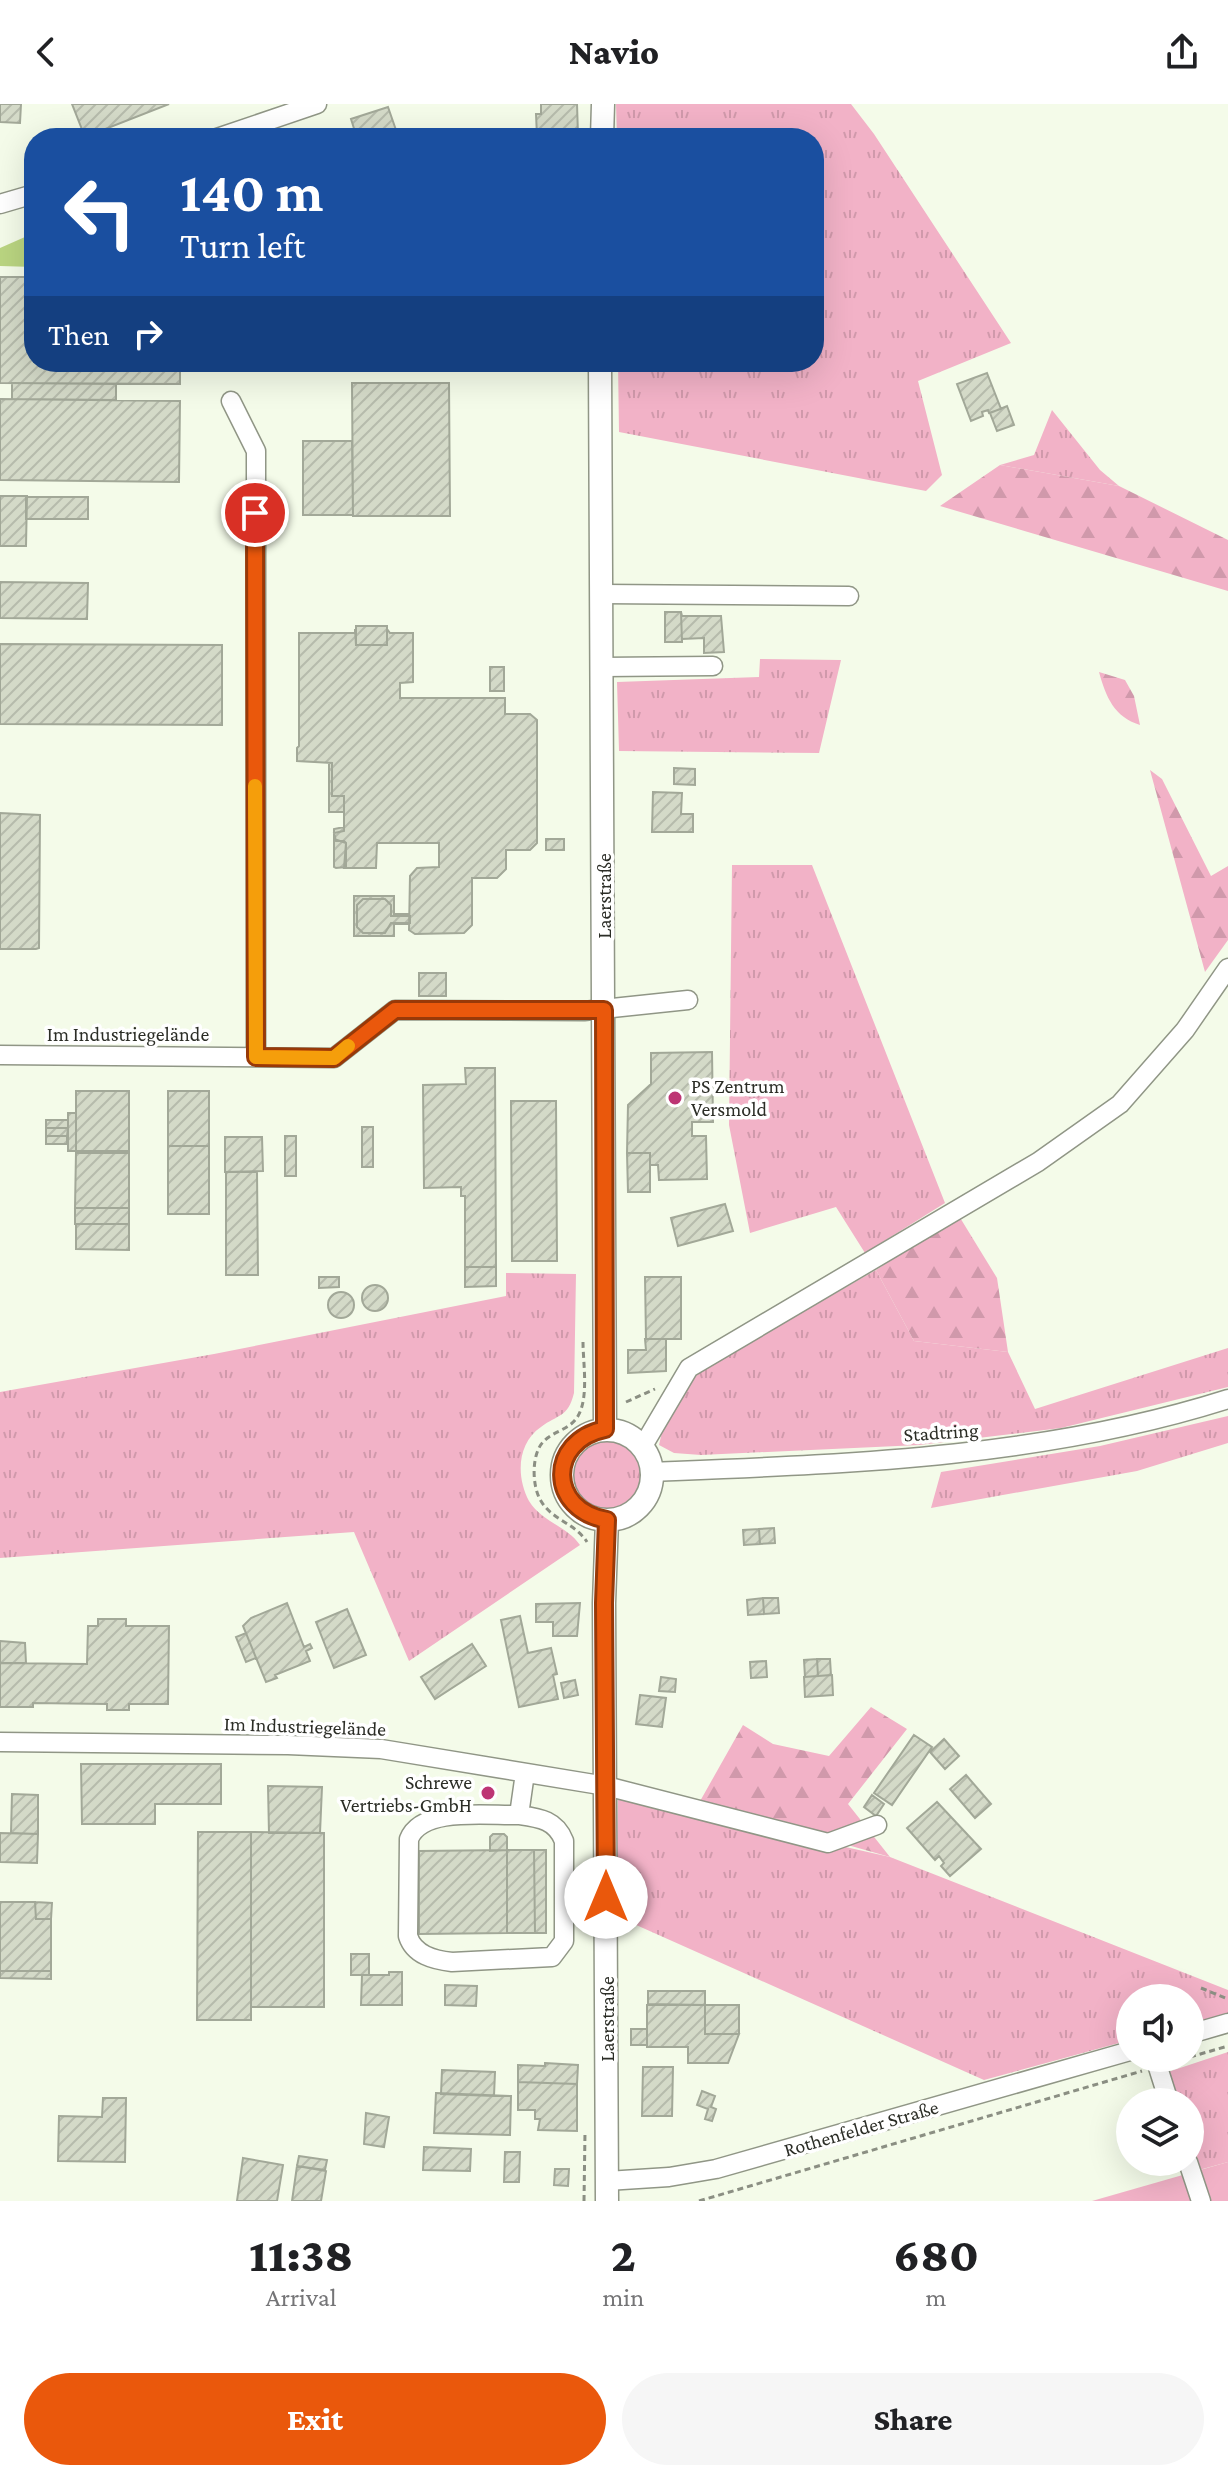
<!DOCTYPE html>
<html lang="en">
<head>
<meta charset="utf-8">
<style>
	body { margin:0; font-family:"Crimson Pro",serif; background:#f6f6f6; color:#202124; height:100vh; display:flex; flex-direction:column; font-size:30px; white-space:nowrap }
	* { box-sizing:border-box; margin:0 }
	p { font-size:26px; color:#757577 }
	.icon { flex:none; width:44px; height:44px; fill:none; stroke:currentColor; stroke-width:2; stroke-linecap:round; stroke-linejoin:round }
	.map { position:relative; height:2097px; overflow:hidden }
	.drawer { display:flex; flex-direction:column; background:#fff; flex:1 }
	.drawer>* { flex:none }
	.banner { position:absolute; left:24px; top:24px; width:800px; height:244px; border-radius:32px; box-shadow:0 8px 32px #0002; background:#1a4fa0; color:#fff; overflow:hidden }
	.buttons { position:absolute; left:1116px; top:1880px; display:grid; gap:16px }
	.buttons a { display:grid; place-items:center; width:88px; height:88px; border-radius:50%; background:#fff; box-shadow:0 8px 32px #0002; font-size:40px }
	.pin { position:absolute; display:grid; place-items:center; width:68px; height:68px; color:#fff; margin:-34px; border:4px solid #fff; border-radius:50%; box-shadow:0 2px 8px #0007 }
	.me { position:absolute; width:88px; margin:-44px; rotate:0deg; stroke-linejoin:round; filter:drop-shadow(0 0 6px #0008) }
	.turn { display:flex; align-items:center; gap:28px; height:168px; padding:0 24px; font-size:36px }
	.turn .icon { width:104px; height:104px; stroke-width:2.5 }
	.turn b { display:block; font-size:56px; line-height:68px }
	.then { display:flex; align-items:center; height:76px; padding:0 24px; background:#0003; gap:16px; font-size:30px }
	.eta { display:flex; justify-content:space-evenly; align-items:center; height:136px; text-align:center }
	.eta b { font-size:48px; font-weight:800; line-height:56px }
	.button { display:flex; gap:16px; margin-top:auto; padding:16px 24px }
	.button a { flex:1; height:92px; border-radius:48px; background:#ea580c; color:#fff; font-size:32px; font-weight:800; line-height:92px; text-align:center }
	.button a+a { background:#f6f6f6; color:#202124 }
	header { display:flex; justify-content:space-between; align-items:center; height:104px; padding:0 24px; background:#fff; font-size:36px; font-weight:800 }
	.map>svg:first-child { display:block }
	.grass { fill:url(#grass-tufts) }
	.forest { fill:url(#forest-firs) }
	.park { fill:#f2b2c7 }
	.water { fill:#bad581 }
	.building { fill:url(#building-hatch); stroke:#a2a898; stroke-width:2 }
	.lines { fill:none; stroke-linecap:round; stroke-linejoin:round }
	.minor-casing { stroke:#909686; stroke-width:21 }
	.major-casing { stroke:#909686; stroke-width:25 }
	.path { stroke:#8b8f83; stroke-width:3; stroke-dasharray:6 4; stroke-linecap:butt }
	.minor { stroke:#fff; stroke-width:18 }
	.major { stroke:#fff; stroke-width:22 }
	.route-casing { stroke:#983908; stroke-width:20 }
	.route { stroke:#ea580c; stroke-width:14 }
	.slow { stroke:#f59e0b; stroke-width:14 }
	.poi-dot { fill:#bd3574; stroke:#fff; stroke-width:3 }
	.labels { text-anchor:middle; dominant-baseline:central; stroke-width:7; stroke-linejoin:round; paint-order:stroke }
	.street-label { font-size:20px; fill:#2b2d26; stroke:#fff }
	.poi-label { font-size:20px; fill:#2b2d26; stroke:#fff; text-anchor:start }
</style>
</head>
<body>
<header><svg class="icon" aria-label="back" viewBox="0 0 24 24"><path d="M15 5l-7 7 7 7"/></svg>Navio<svg class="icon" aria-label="share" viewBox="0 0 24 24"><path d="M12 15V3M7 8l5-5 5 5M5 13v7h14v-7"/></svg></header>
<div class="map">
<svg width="1228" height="2097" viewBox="0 0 1228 2097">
	<defs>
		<pattern id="grass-tufts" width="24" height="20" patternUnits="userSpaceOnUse" patternTransform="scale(2)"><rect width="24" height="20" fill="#f2b2c7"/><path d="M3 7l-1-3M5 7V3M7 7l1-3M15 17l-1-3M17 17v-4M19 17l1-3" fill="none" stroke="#d099ab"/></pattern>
		<pattern id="forest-firs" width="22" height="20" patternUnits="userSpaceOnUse" patternTransform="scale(2)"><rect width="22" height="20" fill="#f2b2c7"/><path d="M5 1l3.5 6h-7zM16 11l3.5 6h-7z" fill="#d099ab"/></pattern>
		<pattern id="building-hatch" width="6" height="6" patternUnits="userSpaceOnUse" patternTransform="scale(2)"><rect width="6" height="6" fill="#d4dac8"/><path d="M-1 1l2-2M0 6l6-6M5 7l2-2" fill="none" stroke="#b6bbac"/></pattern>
	</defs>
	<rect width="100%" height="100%" fill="#f4fbe9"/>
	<path class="grass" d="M616,0H851L874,30L1011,239L918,277L942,371L926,387L619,328L618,258H814V34H617Z
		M1052,306L1100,366L1119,382L1000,361L1034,351Z
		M760,555L841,556L819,649L619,647L617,578L759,573Z
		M732,761H812L945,1099L865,1149L836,1103L750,1129L729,1021Z
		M876,1166L914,1237L1008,1248L1035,1305L1228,1244V1283L1061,1324L919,1341L701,1351L674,1349L659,1341L662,1328L698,1268Z
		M506,1169L576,1170L574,1289C568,1314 558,1310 541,1323C517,1339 516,1373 529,1397C542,1418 567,1422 580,1441L409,1557L354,1428L0,1454V1288L214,1250L506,1192Z
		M1228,1312V1339L1137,1367L931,1404L941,1368L1100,1342Z
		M569 1372a37 37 0 1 1 74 0a37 37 0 1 1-74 0Z
		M618,1692L890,1753L1228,1886V1910L1190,1920V1894H1130V1936L984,1976L616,1812Z
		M1228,1948V2058L1199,2066L1190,2037V1998H1178L1168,1968Z"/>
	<path class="forest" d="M1000,361L1119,382L1228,436V487L940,402Z
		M1099,568L1125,576L1134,592L1140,621C1114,613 1106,593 1099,568Z
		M1150,666L1162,675L1211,772L1228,762V836L1205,868Z
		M959,1112L997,1174L1008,1248L914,1237L876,1166Z
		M871,1603L907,1625L848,1700L890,1753L699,1699L743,1621L773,1640L829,1652Z"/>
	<path class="park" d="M1228,2058V2097H1092Z"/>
	<path class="water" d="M34,129V163L0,162V144Z"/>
	<path class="building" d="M0,0H21L20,19L0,18Z
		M72,0H169L85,33Z
		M541,0H577L578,31L537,32L536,10H541Z
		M388,3L396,26L372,34H357L351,15Z
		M0,173H34V258H180V280L0,279Z
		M987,269L1001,305L989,309L988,306L982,308L983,312L971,317L957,280Z
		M12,279L116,280V296L12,295Z
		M352,279H449L450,412H353Z
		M0,295L180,297L179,378L0,376Z
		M1007,302L1014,321L997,327L990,309Z
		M303,337H352L353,411H303Z
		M0,392H27L26,442H0Z
		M26,393H88V415H26Z
		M0,478L88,479L87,515L0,514Z
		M665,508H681L682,538H665Z
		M681,508L682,512H721L724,548L704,549V534L682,535V538Z
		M356,522H387V541H356Z
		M355,525L356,541H387V525L390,529H413V578L400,579V594H505V610H530L537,616V739L530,746H506V765L497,774H472V821L464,829L415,830L409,826L410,772L417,764L439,763V739H377L376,764H344L346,739L344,737H336L334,729L344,727V692H332V659L297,657V644L299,642V529H355Z
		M0,540L222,541V621L0,620Z
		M490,563H504V587H490Z
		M329,659H332V692H344V708H329Z
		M674,664L695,665V681L674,680Z
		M653,688L682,689L681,710H693V728H652Z
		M0,709L40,711L39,844L36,845H0Z
		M344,723V727L334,729V735L346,739V763L336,764L334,763V725Z
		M546,735H564V746H546Z
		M354,792H394V810H410L391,812V801L385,795H363L357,801V823L363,829H385L391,819L410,820H394V832H354Z
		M363,795H385L391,801V812H410V819H391L385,829H363L357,823V801Z
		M419,869H446V892H419Z
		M712,948L713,1018H692V1032H706L707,1075L659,1076L658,1061H650V1049H627L628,1001L651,980V949Z
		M465,964H495L496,1163H465V1092H461V1083L424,1084L423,981L466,980Z
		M76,987H129V1047H76Z
		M168,987H209V1042H168Z
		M511,997H556L557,1157H512Z
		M68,1009H76V1047H68Z
		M46,1016H68V1024H46Z
		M362,1023H373V1063H362Z
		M46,1024H68L67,1032H46Z
		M46,1032H67V1040H46Z
		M285,1032H296V1072H285Z
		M225,1033H262L263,1067L225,1068Z
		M168,1042H209V1110H168Z
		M76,1049H129V1104H75Z
		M627,1049H650V1088H628Z
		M226,1068H257L258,1171H226Z
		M725,1100L733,1127L678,1142L671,1114Z
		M75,1104H129V1120H75Z
		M76,1120H129V1146L76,1145Z
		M465,1163H496V1182L465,1183Z
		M319,1173H339V1183L319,1184Z
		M645,1173H681V1235H646Z
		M362 1194a13 13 0 1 1 26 0a13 13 0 1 1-26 0Z
		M328 1201a13 13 0 1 1 26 0a13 13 0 1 1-26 0Z
		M645,1235H666V1267L628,1269V1246H646Z
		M774,1424L775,1439L760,1440L759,1425Z
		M759,1425L760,1440L744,1441L743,1426Z
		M763,1494H778L779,1509L764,1510Z
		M763,1494L764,1510L748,1511L747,1496Z
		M287,1499L304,1543L310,1540L312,1544L306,1547L310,1557L275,1571L277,1574L266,1578L243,1522L251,1514Z
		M580,1499L577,1532H553V1518H536V1500Z
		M347,1505L366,1551L334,1564L316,1518Z
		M520,1512L528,1549L551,1544L557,1570L553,1571L558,1595L519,1603L501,1516Z
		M98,1515H126V1522H169L168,1600H129V1606H107V1600L33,1599V1603H0V1559L87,1560L88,1522H98Z
		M246,1529L256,1554L246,1558L236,1533Z
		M0,1537L25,1539L26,1559H0Z
		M472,1540L486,1562L435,1595L421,1573Z
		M817,1555H830L831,1571L818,1572Z
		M817,1555L818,1572L805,1573L804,1556Z
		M766,1557L767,1573L751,1574L750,1558Z
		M832,1571L833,1591L805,1593L804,1573Z
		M661,1573L676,1575L675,1588L659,1587Z
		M575,1576L578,1591L564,1594L561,1579Z
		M640,1591L666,1594L662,1623L636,1620Z
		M914,1631L932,1643L892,1701L874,1689Z
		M944,1635L959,1652L945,1665L930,1648Z
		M81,1660H221V1700H155V1720H82Z
		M966,1671L991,1700L975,1714L950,1685Z
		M268,1682L322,1683L320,1729H269Z
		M12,1690L38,1691V1730L11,1729Z
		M872,1691L884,1700L876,1712L864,1703Z
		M937,1698L981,1745L950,1772L941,1762L944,1759L939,1752L935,1756L907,1724Z
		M198,1728H251V1916H197Z
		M251,1728L324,1729V1903H251Z
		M0,1729L38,1730L37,1759L0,1758Z
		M493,1730H504L507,1733V1746L490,1747V1733Z
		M507,1746V1829L419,1830V1747Z
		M507,1746H534L535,1829H507Z
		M534,1746H546V1829H535Z
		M0,1798H35L36,1815H51V1867H0Z
		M35,1798L52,1799L51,1815H36Z
		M351,1850H369V1871H351Z
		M0,1867H51V1875L0,1874Z
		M389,1868H402V1901H361L362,1871H389Z
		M445,1881L477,1882L476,1902L445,1901Z
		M648,1887H705V1901L648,1900Z
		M647,1901H705V1930H739L728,1959H688V1943H647Z
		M705,1901H739V1930H705Z
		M631,1925H647V1941H631Z
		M545,1959L578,1961L577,1980L518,1978V1961L545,1962Z
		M643,1963H673L672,2012H642Z
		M442,1966L495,1968L494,1992L441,1990Z
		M518,1978L577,1980V2027L538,2026L540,2015H535V2006H518Z
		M702,1987L715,1992L711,2003L716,2005L712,2017L705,2015L708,2005L697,2001Z
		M436,1989L511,1992L510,2031L434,2029Z
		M103,1994H126L125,2058L58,2057L59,2012L102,2013Z
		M366,2009L389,2013L384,2043L364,2040Z
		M424,2043L471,2045L470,2067L423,2066Z
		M505,2048H520L519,2078H504Z
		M299,2052L327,2056L325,2066L297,2062Z
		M243,2054L283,2061L277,2097H237Z
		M297,2062L326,2067L321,2097H292Z
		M555,2065H569L568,2082L554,2081Z"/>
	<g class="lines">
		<g class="minor-casing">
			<path id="minor" d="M217,34L317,0
				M0,100L34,90
				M231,297L256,347V953
				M602,490L849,492
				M602,563L713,562
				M0,951L334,954L395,906L584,907L688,896
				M643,1342L689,1264L1038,1058L1120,1000L1185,926L1228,864
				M653,1368C846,1360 1043,1354 1228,1295
				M0,1638L288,1641L381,1645L606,1682L828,1739L877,1721
				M519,1711C489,1712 422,1702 409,1735L408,1832C414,1851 434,1856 452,1858L552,1853L564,1837V1737C556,1716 540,1714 519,1711L525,1669
				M1190,1930L1228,1919
				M1155,1954L1169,1998
				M1188,2058L1201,2097
				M607,2077L669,2073L716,2065L1130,1947"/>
		</g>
		<g class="major-casing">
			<path id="major" d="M602,34L603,0
				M600,258L605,1325
				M562 1371a45 45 0 1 1 90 0a45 45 0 1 1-90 0Z
				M607,1416L604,1499L607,2097"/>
		</g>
		<path class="path" d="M583,1238C583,1259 589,1293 578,1312C570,1326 553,1327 543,1338C531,1351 532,1383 541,1397C552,1416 575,1419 587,1438
			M626,1298L655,1285
			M1201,1884L1228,1895
			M1190,1953L1228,1942
			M1173,1959L1188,1954
			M584,2097L585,2028
			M699,2097L1142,1967"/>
		<use href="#minor" class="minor"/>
		<use href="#major" class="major"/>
	</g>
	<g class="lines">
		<g class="route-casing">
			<path id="route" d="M255,409L256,953L334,954L395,906H604L605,1325C547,1337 548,1406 607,1416L604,1499L606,1793"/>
		</g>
		<use href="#route" class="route"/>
		<path class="slow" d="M255,682L256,953L334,954L348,942"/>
	</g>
	<g class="poi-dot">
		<circle cx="675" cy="994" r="8"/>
		<circle cx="488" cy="1689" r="8"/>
	</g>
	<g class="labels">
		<g class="street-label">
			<text transform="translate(604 792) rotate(-90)">Laerstraße</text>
			<text x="128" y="930">Im Industriegelände</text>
			<text transform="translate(941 1328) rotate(-4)">Stadtring</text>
			<text transform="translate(305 1622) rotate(2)">Im Industriegelände</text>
			<text transform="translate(607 1915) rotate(-90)">Laerstraße</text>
			<text transform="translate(861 2024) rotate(-16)">Rothenfelder Straße</text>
		</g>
		<g class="poi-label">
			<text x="691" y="982">PS Zentrum<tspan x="691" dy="23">Versmold</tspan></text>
			<text x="472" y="1678" text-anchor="end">Schrewe<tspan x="472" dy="23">Vertriebs-GmbH</tspan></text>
		</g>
	</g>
</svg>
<div class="buttons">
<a><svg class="icon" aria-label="sound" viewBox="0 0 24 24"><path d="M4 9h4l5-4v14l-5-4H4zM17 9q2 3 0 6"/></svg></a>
<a><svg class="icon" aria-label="layers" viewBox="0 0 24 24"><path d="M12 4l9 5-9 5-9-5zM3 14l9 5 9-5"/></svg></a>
</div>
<div class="pin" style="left:255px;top:409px;background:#d93025"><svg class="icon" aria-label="arrive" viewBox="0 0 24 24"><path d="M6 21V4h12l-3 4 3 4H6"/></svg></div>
<svg class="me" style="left:606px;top:1793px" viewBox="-20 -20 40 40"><circle r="19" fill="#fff"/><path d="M0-13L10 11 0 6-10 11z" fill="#ea580c"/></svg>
<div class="banner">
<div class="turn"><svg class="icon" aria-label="left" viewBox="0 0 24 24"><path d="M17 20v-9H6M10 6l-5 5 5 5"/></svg><div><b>140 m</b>Turn left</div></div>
<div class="then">Then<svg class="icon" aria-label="right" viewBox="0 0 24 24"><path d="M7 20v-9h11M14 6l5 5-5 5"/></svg></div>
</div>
</div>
<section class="drawer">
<div class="eta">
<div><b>11:38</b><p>Arrival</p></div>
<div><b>2</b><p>min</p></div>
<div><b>680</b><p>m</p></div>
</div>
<div class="button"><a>Exit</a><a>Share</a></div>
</section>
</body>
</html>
